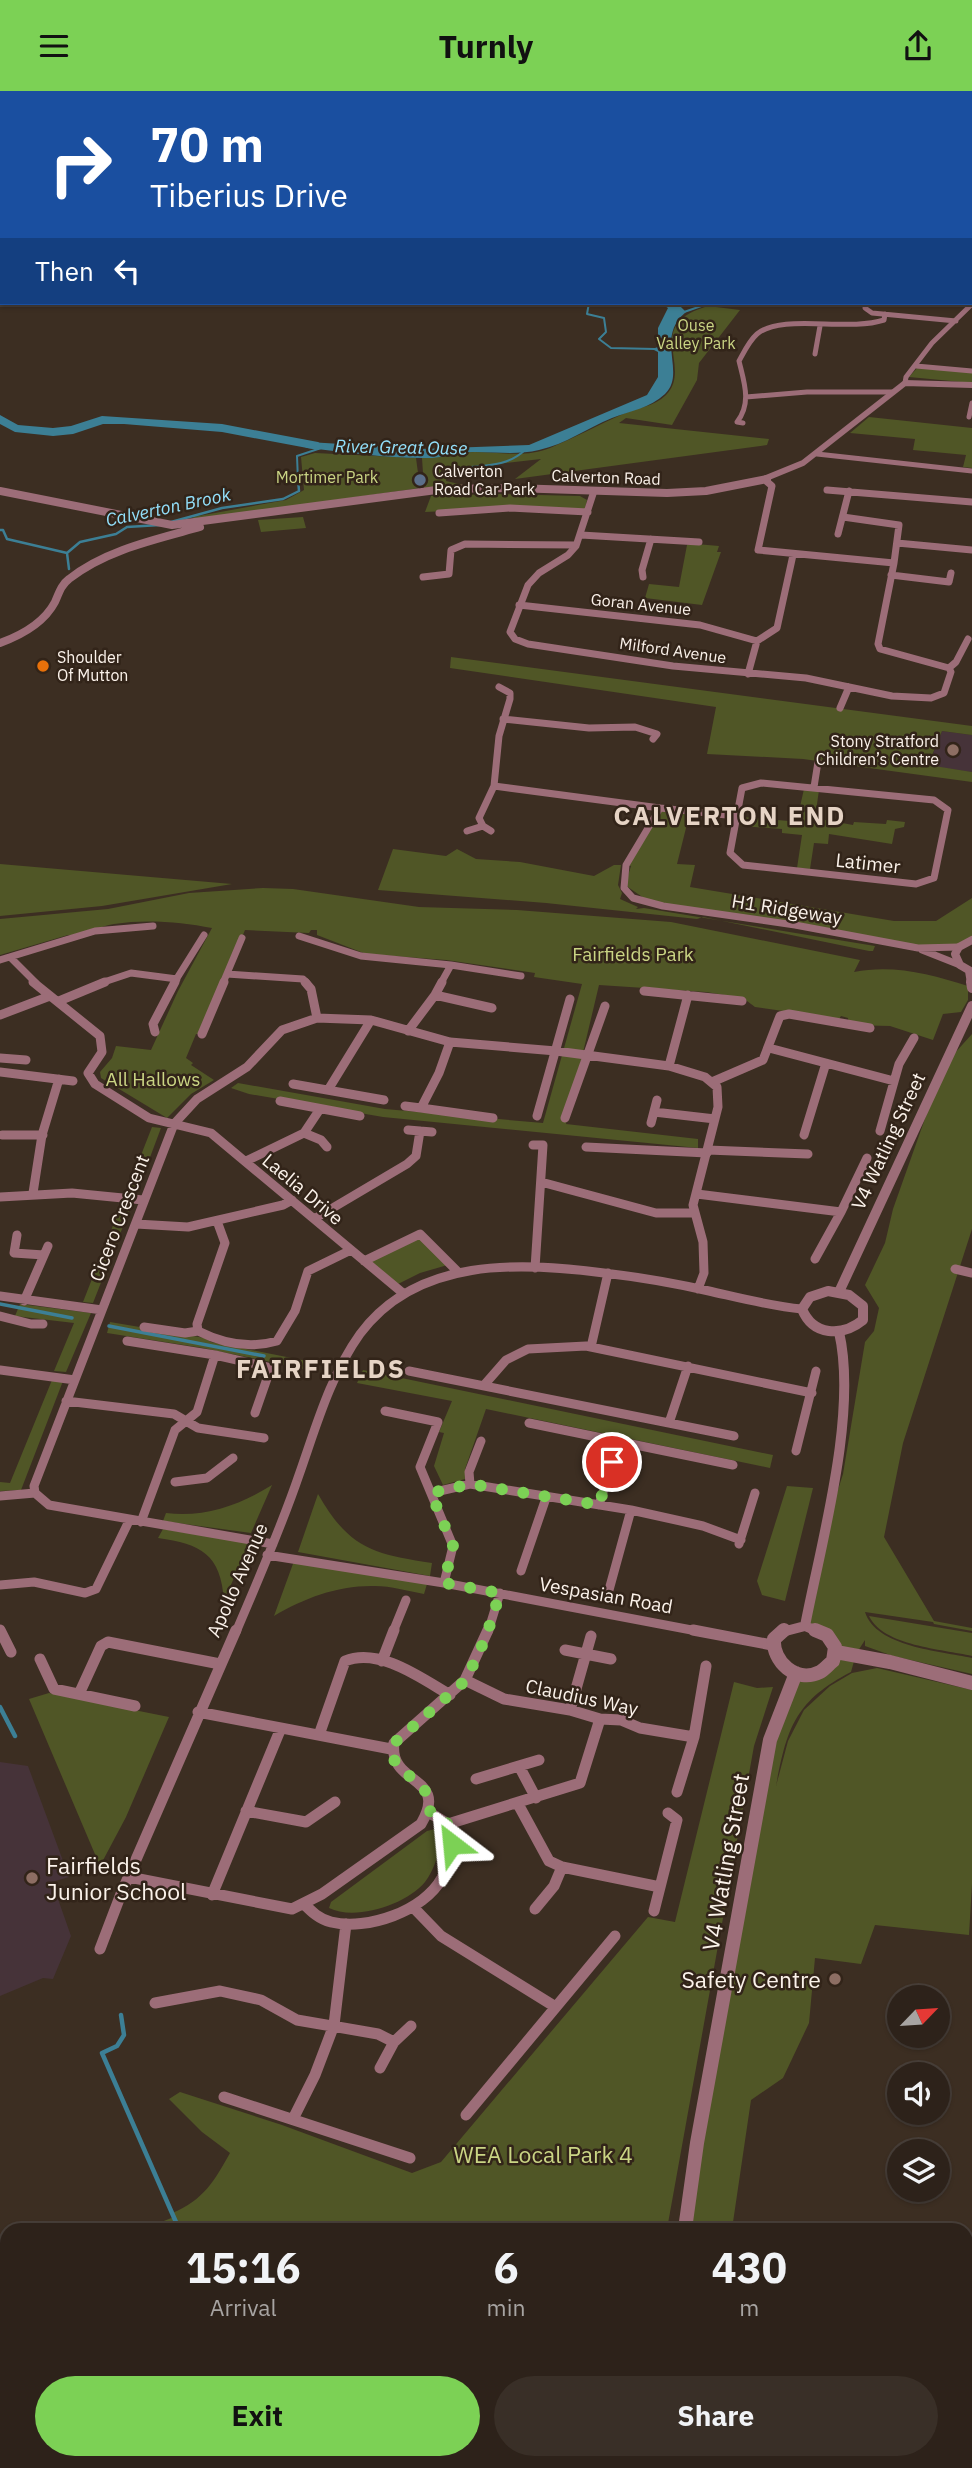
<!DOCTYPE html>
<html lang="en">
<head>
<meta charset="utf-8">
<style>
	body { margin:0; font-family:"IBM Plex Sans",sans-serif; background:#392f27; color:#f1f3f6; height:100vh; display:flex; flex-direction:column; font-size:26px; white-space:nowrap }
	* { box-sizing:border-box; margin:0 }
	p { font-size:23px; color:#a7a4a2 }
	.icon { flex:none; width:38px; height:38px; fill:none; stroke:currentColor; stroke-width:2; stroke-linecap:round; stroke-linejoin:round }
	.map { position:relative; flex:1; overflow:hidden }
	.side { position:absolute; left:0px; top:2132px; width:973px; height:247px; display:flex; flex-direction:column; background:#2d221a; border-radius:21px 21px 0 0; box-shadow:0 2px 5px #0004,0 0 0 2px #483f39 }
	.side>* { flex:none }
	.hud { position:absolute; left:0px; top:0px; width:973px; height:214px; box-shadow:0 2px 5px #0004,0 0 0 2px #483f39; background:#1a4fa0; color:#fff; overflow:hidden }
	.needle { width:46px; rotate:65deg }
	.buttons { position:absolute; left:887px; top:1894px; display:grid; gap:14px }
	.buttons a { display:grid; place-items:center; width:63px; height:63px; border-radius:50%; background:#2d221a; box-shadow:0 2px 5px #0004,0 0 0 2px #483f39; font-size:35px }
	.pin { position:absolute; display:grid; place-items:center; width:60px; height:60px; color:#fff; margin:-30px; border:4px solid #fff; border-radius:50%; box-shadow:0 2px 7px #0007 }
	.me { position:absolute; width:77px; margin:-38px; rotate:331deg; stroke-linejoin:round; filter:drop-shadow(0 0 5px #0008) }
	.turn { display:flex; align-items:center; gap:24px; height:147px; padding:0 35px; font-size:32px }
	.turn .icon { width:91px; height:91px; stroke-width:2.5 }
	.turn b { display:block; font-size:49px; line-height:60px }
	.then { display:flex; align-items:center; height:66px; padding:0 35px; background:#0003; gap:14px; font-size:26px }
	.eta { display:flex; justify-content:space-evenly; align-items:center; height:119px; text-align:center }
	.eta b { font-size:42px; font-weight:800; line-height:49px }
	.primary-button { display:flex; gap:14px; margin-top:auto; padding:14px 35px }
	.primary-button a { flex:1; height:80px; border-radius:42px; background:#7cd155; color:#111; font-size:28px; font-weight:800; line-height:80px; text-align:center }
	.primary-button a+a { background:#392f27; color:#f1f3f6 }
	header { display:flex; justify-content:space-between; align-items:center; height:91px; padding:0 35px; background:#7cd155; color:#111; font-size:32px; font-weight:800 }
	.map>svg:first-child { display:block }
	.education { fill:#463339 }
	.green { fill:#505626 }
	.water { fill:#3c7f95 }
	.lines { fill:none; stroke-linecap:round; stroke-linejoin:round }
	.stream-far3 { stroke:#3c7f95; stroke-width:2 }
	.stream-far2 { stroke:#3c7f95; stroke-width:2.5 }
	.stream-far1 { stroke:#3c7f95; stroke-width:3.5 }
	.stream { stroke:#3c7f95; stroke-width:4.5 }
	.river { fill:#3c7f95; fill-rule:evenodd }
	.minor-far3 { stroke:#9c6d78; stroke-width:5 }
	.minor-far2 { stroke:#9c6d78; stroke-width:7 }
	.minor-far1 { stroke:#9c6d78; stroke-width:9 }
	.minor { stroke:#9c6d78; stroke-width:11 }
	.tertiary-far3 { stroke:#9c6d78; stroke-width:6 }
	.tertiary-far2 { stroke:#9c6d78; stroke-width:8 }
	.tertiary-far1 { stroke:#9c6d78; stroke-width:10 }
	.tertiary { stroke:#9c6d78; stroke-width:14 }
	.route { stroke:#7cd155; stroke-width:12; stroke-dasharray:0 21.6 }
	.service-dot { fill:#5c6f8a; stroke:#322419; stroke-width:2.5 }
	.food-dot { fill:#e8710a; stroke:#322419; stroke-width:2.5 }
	.education-dot { fill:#8d6e63; stroke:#322419; stroke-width:2.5 }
	.labels { text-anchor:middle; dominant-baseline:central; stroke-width:5; stroke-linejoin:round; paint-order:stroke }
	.far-park-label { font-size:16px; fill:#cad584; stroke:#322419 }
	.far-poi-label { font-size:16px; fill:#fbf2ea; stroke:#322419; text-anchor:start }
	.far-street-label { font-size:16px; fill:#fbf2ea; stroke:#322419 }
	.far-water-label { font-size:18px; font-style:italic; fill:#93e0fb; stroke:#322419 }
	.street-label { font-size:19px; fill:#fbf2ea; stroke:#322419 }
	.park-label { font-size:19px; fill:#cad584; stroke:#322419 }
	.near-street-label { font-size:23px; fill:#fbf2ea; stroke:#322419 }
	.near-poi-label { font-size:23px; fill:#fbf2ea; stroke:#322419; text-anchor:start }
	.near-park-label { font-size:23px; fill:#cad584; stroke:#322419 }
	.district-label { font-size:26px; font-weight:bold; letter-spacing:2px; fill:#e6d4c5; stroke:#322419 }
</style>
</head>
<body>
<header><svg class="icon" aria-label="menu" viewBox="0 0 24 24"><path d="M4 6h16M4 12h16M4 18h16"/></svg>Turnly<svg class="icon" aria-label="share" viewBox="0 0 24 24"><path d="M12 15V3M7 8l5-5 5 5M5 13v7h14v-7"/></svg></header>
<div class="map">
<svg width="972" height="2377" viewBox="0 0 972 2377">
	<rect width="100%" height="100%" fill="#3c2e22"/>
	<path class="education" d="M942,640L972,644V681L928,675Z
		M0,1671L28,1675L69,1786L52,1791L71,1845L53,1888L43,1887L0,1905Z"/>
	<path class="green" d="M708,215L740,219L699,272L697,289L672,334L626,327L619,332L769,348L767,354L515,388L541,368L452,378L447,381L446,390L468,395L424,397L422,367C440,365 457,361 475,361C500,361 526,367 550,357C574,347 598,334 623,323C638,316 654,316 666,304C694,276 641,234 708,215Z
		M917,277L972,281V292L909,286Z
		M869,326L972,337V377L963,376L966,364L913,359L915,348L850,342Z
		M315,362L416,367L420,397L195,429L193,426L286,409L304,399L301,366Z
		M495,403L580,405L587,409L585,418L509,417L425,421L431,405Z
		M303,426L306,437L261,441L258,429Z
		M696,453L719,455L717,461H721L702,514L645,507L649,493L679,496L687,454Z
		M451,566L972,635V644L942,640L928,674L972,681V691L803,668L707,663L716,616L450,577Z
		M804,698L819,699L815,727L853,734L854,731L886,733L887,729L905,731L904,736L895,738L892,753L829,743L828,753L814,752L810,778L797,777L802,744L782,742V738L741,735L742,726L789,730L792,719L799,720Z
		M660,717L736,725L693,724L688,729L677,773L695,774L690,796L894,830H936L972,807V849L962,853L918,857L651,812L625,794L631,775L626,774Z
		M393,758L446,765L457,758L476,768L520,771L594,785L614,774H621L618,794L622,802L620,808L638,816L636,818L644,817L875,855L873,860H869L703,826L697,828L546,812L378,799Z
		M0,773L232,793L102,815L0,825Z
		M263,797L293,798L419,816L517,819L671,831L860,869L854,881C892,873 931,883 968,895V909L961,921L943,923L933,949L890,935L849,934L848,927L841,925L839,928L755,916L743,907L706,901L599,894L566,1033L698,1048V1057L383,1026L249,1003L231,997L238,992L385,1018L543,1032L582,893L534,886L535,882L446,869L366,863L317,844V839H311L309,842L245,839L202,943H196L186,967L193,972L191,974L214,989L191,1003L167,1027L101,987L100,981L112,967L116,955L151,959L178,900L212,837C181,831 146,828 114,833C99,835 82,846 68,844L0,864V828L108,818L189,802Z
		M972,943V1138L903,1352L884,1446L934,1530L972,1537V1540L934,1533L933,1531L865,1521C876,1556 940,1560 972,1567V1583L893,1565L865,1555V1549L856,1563L851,1581C795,1610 787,1637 776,1695L788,1650L804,1619L830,1595L852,1582L877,1577L972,1599V1793L969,1844L875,1834L861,1873L815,1867L809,1932L783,1987L751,2009L732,2138H685L770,1649L794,1592L817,1582L835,1556L805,1535L822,1449L843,1383L865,1251L874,1240L879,1217L865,1194L885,1152L893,1118L944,974Z
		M152,1036L161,1037L137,1101L127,1100Z
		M121,1114L131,1115L93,1212L83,1211Z
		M419,1145L451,1173L420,1182L396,1194L367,1170Z
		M20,1213L91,1222L66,1281L54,1280L74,1232L15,1225Z
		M110,1231L205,1247L211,1251L317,1272L314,1280L203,1257L107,1242Z
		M363,1279L773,1364L770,1377L486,1318L465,1378V1388L443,1394L434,1375L444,1342L439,1341L452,1310L357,1292Z
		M52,1289L63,1290L21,1399L0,1400V1391L10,1392Z
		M272,1394L251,1442L163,1430L166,1422C204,1427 240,1414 272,1394Z
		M787,1395L813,1397L785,1510L762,1504L757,1490Z
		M318,1403C349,1457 372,1463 432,1472L430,1485L298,1461Z
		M163,1438L249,1452L224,1510C221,1463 201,1453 158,1447Z
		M294,1470L427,1493L424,1503C408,1500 391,1495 375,1495C339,1494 304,1507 274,1525Z
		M869,1525L972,1542V1565C942,1558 883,1555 869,1525Z
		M734,1591L757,1597L773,1596L754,1655L667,2138H153L151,2135L174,2126L172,2122C203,2110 215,2089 230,2062L202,2041L169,2008L180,2001L282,2034L412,2082L441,2071L648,1826L675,1831Z
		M49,1602L169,1626L126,1726L100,1775L29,1608Z
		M435,1738L442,1745C439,1761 435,1778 425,1791C406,1814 355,1830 329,1817L331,1811L427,1740Z
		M308,2371H638L637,2377H313Z"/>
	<path class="water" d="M660,212H677L686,221C654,247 687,282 665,303C650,317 630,320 612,327C587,337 566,353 539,359C518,364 497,361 476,361C458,360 441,368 423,367C385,367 345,361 307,357L293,350L421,358L529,354L647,304L658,286V261L652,258L658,256V237L668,217Z"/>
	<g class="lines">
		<path class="stream-far3" d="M589,212L587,223L604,227L606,241L599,248L611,257L655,258
			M684,221L710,212
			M448,379C475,373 504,379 525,359
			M298,390L297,365L321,357"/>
		<path class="stream-far2" d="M171,431L222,417L283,408L299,400L298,388
			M0,439H3L7,448L67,462
			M69,478L67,462L80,451L116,443L127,436L160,434"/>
		<path class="stream-far1" d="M0,1213L72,1227
			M109,1235L264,1265"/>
		<path class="stream" d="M0,1616L15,1645
			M121,1924L124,1944L117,1955L102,1962L179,2138
			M308,2371L313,2377"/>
		<path class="river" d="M0,324L18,334L53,337L71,335L102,325L222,333L318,351L324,355L318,359L222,341L124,333H103L73,343L53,345L15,341L0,333Z"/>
		<path class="minor-far3" d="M847,212L864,213
			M866,212L865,217L872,222L956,230
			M815,263L820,235
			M916,275L972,280
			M905,292L906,286L932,252L972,213
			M746,306L807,301H892
			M969,326L972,312
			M743,332L737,331C752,312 744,291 739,270C744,261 749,250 757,243C782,222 847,241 884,229L885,223
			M817,363L972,380"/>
		<path class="minor-far2" d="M765,389L772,395L758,459L894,472L899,434L843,426
			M827,399L972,411
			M594,400L576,455L568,464L539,482L528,494L510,541L515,548L528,553L673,575L806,587L892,605L931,607L944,602L951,581L949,577L956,571L968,548
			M439,422L510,417L588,421
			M838,443L849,400
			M581,444L699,451
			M897,452L972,459
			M894,472L878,553L880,558L949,577
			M891,484L949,491L951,482
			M423,486L449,483L451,459L465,453L576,454
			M643,486L642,479L651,448
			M519,514L700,534L757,550
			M748,583L757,550L777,537L793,464
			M840,617L849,596
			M503,628L589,637L635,636L657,643L653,648
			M761,692L934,709L948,719L934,787L916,793L743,774L730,762L742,697Z
			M494,695L499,645L510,608V602L499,596
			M814,696L818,671
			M736,725L660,717L626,774L624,797L633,807L663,815L795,834L918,857L959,856
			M467,740L483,735
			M491,740L483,735L479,727L494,695L660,717
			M299,845L361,865L451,874L441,892
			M922,859L960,874
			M10,866L36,892
			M0,869L95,840L153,835
			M451,874L521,885
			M227,883L303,888L307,892
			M101,892L131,882L177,888
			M174,892L204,844
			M223,892L242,847"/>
		<path class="minor-far1" d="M33,891L100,945L102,961L88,982L95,993L149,1027L211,1042L404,1203
			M305,891L311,898L317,927
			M644,900L742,910
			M435,904L442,891
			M59,910L105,891
			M0,924L50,905
			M408,940L435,904L492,917
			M155,941L153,933L175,891
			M202,943L224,891
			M769,957L894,990
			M0,967L26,969
			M669,975L688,904
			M0,981L73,990
			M712,991L763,969L780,925L789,923L870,937
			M293,993L384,1009
			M328,999L371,929
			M280,1010L360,1025
			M405,1015L421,1017L439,982L450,951
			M421,1017L493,1027
			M654,1021L715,1028
			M537,1025L570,908
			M565,1027L605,915
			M651,1032L657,1009
			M408,1039L432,1041
			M880,1040L899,973L914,947
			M304,1042L321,1049L327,1056
			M2,1044H43
			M804,1044L826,972
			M533,1054H543L535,1177
			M586,1056L707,1062
			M708,1059L808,1063
			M246,1070L304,1042L320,1018
			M541,1091L656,1122H694
			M33,1102L42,1044L59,988
			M697,1103L841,1121L867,1067
			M0,1106L72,1102L143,1109
			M314,1128L407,1073L416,1065L420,1040
			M217,1130L225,1152L197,1233L198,1240C222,1252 250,1258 277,1250L295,1220L308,1180L351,1159
			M136,1133L188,1136L283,1114L292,1109
			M17,1144L14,1162L44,1164
			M815,1168L841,1121
			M364,1170L420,1143L458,1181
			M955,1178L972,1182
			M0,1205L102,1219
			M24,1210L48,1155
			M0,1225L31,1233H43
			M144,1236L185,1242L198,1240
			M127,1250L215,1264L267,1276L270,1279L255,1322
			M591,1256L608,1182
			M0,1279L75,1289
			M409,1280L734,1345
			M485,1293L506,1269L528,1258L586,1255L812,1302
			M66,1310L174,1323L198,1337L264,1347
			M385,1320L438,1331L420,1376L453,1455L444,1492
			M529,1332L733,1374
			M669,1332L688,1275
			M796,1360L816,1280
			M175,1391L207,1387L233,1367
			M470,1393L469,1381L481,1350
			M431,1402L470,1393L631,1419L703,1435L741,1449
			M0,1405L35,1402
			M599,1414L619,1350
			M141,1431L175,1339L197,1321L215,1264
			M273,1453L49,1414L35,1402L34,1395L174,1033L197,1008L247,976L282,939L317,927L371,929L450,951L556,960L669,975L705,986L717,996L718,1016L693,1114L703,1151L704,1182L698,1198
			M739,1453L755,1402
			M267,1464L444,1492L702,1541
			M521,1480L546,1407
			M0,1494L34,1491L85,1502L96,1498L129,1430
			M609,1499L631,1419
			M236,1541C258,1489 281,1437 299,1384C316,1336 330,1285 360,1243C417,1166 519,1171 604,1182C639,1186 674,1192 709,1200C740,1207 770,1215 802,1218
			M393,1541L406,1509
			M488,1541L500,1502"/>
		<path class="minor" d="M0,1539L11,1561
			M693,1539L772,1554
			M565,1559L611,1568
			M40,1568L54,1598L135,1615
			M382,1570L394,1539
			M465,1589L504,1608L570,1619L600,1628L621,1629L640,1637L694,1646
			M79,1603L101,1555L108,1551L220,1573
			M570,1619L591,1545
			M198,1621L391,1658
			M319,1644L345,1570C379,1556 421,1587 450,1604
			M519,1675L536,1707
			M476,1688L539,1669
			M677,1701L694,1646L706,1575
			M518,1713L549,1770L562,1776L660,1796
			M246,1720L306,1731L335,1711
			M448,1733L580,1692L600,1628
			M129,1786L292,1818L322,1803L421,1733C450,1684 388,1695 394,1652L465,1589L488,1539
			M212,1804L281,1637
			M304,1813C312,1821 319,1828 331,1831C367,1840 424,1820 442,1787C451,1770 451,1751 448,1733L430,1722
			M413,1816L441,1845L554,1915
			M535,1818L554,1795L562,1776
			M654,1820L677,1729L668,1722
			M100,1858L121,1803L236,1539
			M155,1912L220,1900L261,1909L297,1929L378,1943L394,1951
			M380,1977L394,1951L411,1935
			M224,2006L410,2067
			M466,2024L615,1845
			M293,2028L315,1984L334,1934L346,1833"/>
		<path class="tertiary-far3" d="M759,390L803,372L905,292L972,294"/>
		<path class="tertiary-far2" d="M0,400L172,434L444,398L513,397L667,402L706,400L767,388
			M0,552C22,544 44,532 55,511C59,502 61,494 69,488C105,459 157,448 200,436
			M972,849L959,856L955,863L960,874L972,881
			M969,880L971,892"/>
		<path class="tertiary-far1" d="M971,891L972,897
			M828,1200L849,1204L863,1215V1229C842,1246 813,1245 802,1218L810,1206Z
			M839,1201L972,915
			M805,1535C821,1452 858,1323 839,1241
			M782,1541L805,1535L819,1541"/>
		<path class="tertiary" d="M784,1539L774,1548C772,1570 796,1593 820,1581C824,1579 829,1573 833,1570L835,1556L827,1544L815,1539
			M836,1561L890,1571L972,1592
			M685,2138L697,2052L770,1649L796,1582
			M653,2371V2377"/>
	</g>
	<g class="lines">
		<path class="route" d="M452,1753L448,1733L430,1722C436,1686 382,1683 394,1652L466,1589L486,1546L500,1502L444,1492L453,1455L431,1402L470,1393L599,1414L612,1371"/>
	</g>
	<circle class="service-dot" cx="420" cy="389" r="7"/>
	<circle class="food-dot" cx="43" cy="575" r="7"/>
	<g class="education-dot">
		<circle cx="953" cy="659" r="7"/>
		<circle cx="32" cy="1787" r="7"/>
		<circle cx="835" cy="1888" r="7"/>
	</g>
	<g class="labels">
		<g class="far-park-label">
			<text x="696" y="234">Ouse<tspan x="696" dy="18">Valley Park</tspan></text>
			<text x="327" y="386">Mortimer Park</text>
		</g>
		<g class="far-poi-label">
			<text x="434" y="380">Calverton<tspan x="434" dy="18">Road Car Park</tspan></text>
			<text x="57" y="566">Shoulder<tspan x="57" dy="18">Of Mutton</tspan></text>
			<text x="939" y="650" text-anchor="end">Stony Stratford<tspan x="939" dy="18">Children’s Centre</tspan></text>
		</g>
		<g class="far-street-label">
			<text transform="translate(606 386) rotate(2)">Calverton Road</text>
			<text transform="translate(641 513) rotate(6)">Goran Avenue</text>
			<text transform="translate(673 559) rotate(8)">Milford Avenue</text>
		</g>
		<g class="far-water-label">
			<text transform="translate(401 356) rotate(1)">River Great Ouse</text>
			<text transform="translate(168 416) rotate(-12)">Calverton Brook</text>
		</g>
		<g class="street-label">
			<text transform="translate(868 772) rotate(6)">Latimer</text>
			<text transform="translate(787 818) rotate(9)">H1 Ridgeway</text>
			<text transform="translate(888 1050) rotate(-65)">V4 Watling Street</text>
			<text transform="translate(303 1098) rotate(40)">Laelia Drive</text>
			<text transform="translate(119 1127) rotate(-69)">Cicero Crescent</text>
			<text transform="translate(237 1489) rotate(-66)">Apollo Avenue</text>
			<text transform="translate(606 1504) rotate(10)">Vespasian Road</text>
			<text transform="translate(582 1606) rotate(12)">Claudius Way</text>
		</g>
		<g class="park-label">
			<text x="633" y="863">Fairfields Park</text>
			<text x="153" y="988">All Hallows</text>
		</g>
		<g class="near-street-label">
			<text transform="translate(725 1771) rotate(-80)">V4 Watling Street</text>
		</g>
		<g class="near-poi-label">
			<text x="46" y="1774">Fairfields<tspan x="46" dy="26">Junior School</tspan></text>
			<text x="821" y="1888" text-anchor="end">Safety Centre</text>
		</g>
		<g class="near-park-label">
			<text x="543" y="2063">WEA Local Park 4</text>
		</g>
		<g class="district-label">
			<text x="730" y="724">CALVERTON END</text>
			<text x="321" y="1277">FAIRFIELDS</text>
		</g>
	</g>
</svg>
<div class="buttons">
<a><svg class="needle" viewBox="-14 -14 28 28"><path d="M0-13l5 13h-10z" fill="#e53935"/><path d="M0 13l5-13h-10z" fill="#a7a4a2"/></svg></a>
<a><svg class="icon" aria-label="sound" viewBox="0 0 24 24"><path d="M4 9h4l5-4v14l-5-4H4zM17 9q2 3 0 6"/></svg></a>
<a><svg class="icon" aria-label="layers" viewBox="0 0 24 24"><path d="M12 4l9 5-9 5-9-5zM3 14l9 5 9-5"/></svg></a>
</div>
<div class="pin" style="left:612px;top:1371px;background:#d93025"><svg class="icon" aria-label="arrive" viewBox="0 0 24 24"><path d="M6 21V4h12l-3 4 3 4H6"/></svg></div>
<svg class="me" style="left:452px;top:1753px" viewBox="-20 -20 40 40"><path d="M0-17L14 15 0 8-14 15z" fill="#7cd155" stroke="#fff" stroke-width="4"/></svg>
<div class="hud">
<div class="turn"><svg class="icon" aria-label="right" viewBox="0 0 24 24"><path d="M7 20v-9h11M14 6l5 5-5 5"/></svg><div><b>70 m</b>Tiberius Drive</div></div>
<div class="then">Then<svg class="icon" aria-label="left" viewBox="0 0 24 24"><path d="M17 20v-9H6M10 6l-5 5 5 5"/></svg></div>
</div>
<section class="side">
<div class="eta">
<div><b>15:16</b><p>Arrival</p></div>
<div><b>6</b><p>min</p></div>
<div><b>430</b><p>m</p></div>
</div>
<div class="primary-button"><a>Exit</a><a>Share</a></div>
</section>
</div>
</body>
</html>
